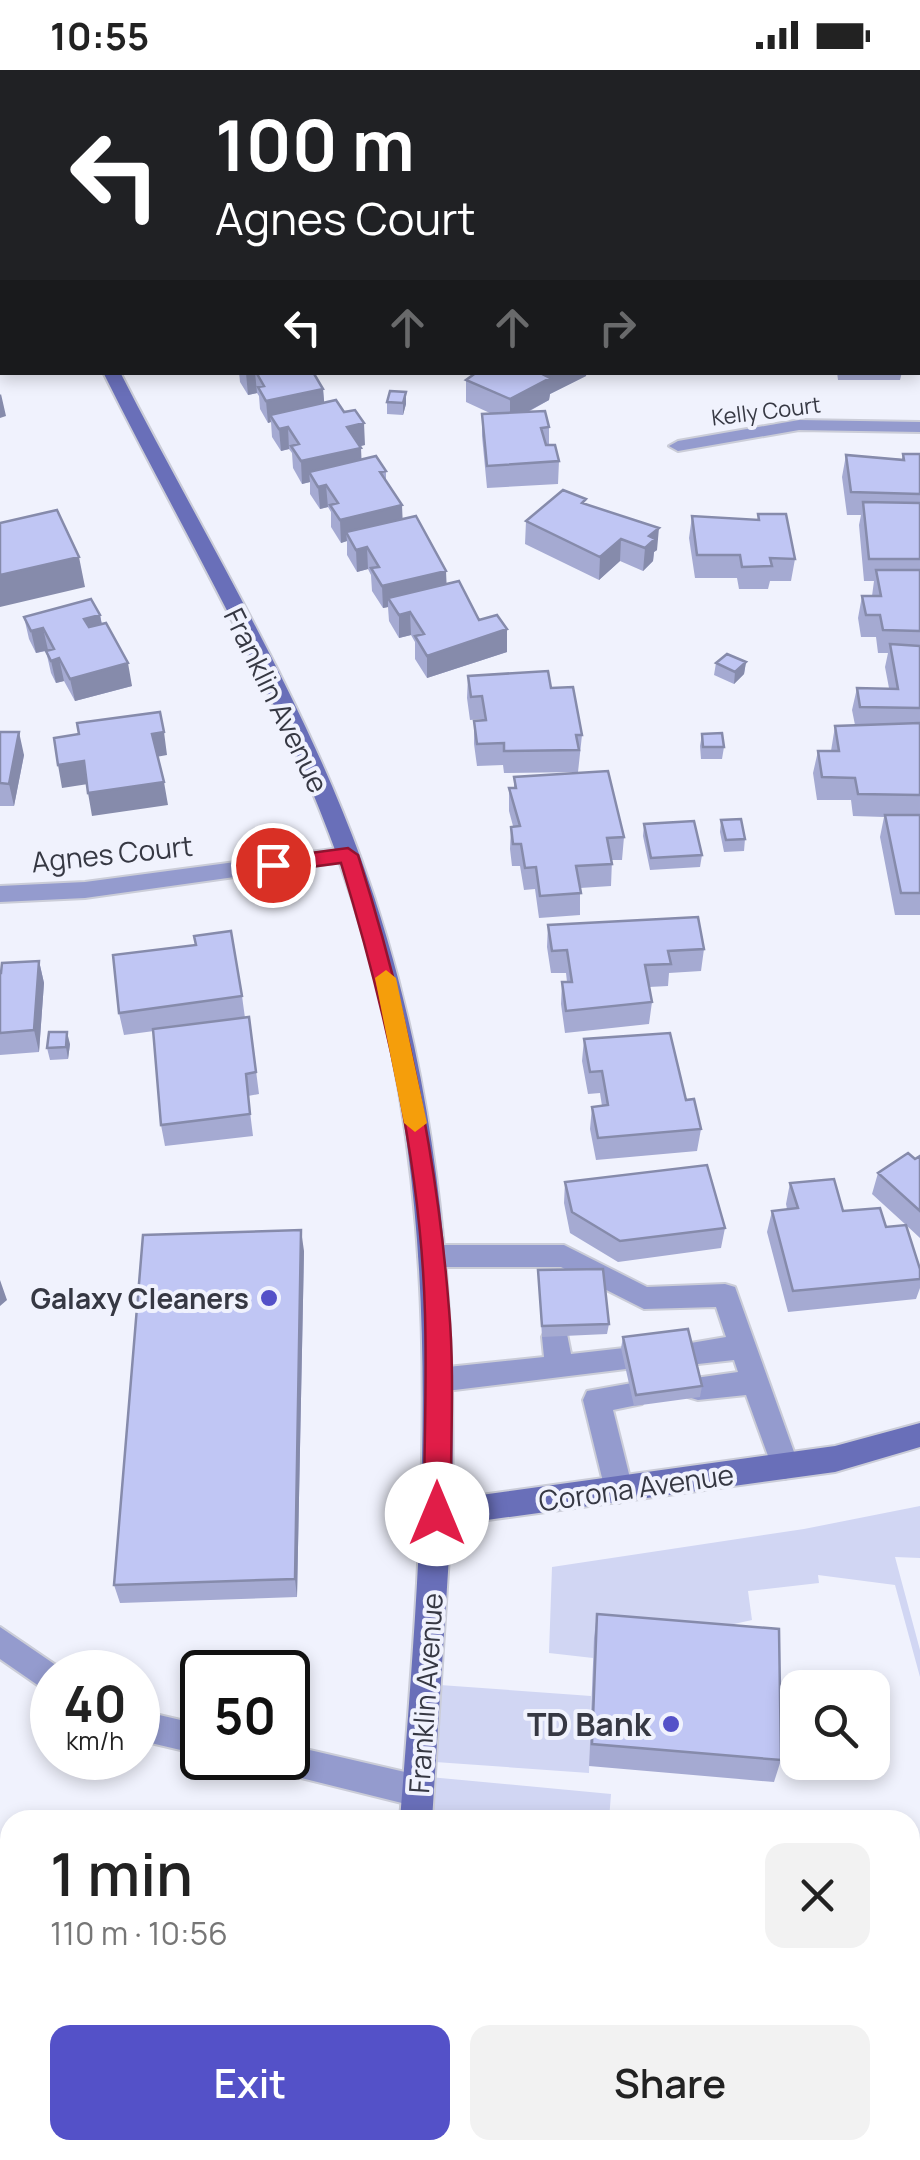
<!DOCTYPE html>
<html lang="en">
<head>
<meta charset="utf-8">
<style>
	body { margin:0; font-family:Manrope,sans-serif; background:#f2f2f2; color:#222; height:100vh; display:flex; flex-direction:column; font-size:38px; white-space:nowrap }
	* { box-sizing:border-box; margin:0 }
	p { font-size:32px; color:#767676 }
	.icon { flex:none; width:55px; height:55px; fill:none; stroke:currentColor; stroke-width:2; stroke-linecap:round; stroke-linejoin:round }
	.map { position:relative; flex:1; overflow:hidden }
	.details { position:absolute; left:0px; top:1740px; width:920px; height:350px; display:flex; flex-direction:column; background:#fff; border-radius:30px 30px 0 0; box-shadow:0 5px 15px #0003 }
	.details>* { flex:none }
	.banner { position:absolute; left:0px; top:0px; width:920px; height:305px; box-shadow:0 5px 15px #0003; background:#202124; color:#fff; overflow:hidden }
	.buttons { position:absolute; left:780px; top:1600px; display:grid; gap:20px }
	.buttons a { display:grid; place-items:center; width:110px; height:110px; border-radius:20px; background:#fff; box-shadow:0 5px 15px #0003; font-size:50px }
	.speed { position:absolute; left:30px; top:1580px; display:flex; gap:20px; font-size:50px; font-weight:700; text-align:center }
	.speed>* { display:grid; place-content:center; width:130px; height:130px; border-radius:50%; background:#fff; box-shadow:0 5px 15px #0003; line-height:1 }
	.speed small { font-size:25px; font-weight:400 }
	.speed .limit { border:5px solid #111; border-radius:15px; background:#fff; color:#111 }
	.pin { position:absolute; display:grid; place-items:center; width:85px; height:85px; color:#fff; margin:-42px; border:5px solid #fff; border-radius:50%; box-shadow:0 2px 10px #0007 }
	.me { position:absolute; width:110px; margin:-55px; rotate:0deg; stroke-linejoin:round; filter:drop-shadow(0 0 8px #0008) }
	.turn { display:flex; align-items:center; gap:35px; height:210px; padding:0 50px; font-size:45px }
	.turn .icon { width:130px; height:130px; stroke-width:2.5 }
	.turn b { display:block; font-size:70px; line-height:85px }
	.lanes { display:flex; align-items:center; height:95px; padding:0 50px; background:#0003; justify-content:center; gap:50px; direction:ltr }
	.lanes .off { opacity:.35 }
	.round { display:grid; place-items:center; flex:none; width:105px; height:105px; border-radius:20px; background:#f2f2f2 }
	.overview { display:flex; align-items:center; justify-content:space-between; height:170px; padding:0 50px }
	h1 { font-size:60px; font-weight:600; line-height:75px }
	.primary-button { display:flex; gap:20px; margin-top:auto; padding:20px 50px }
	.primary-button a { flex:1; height:115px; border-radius:20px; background:#5451c8; color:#fff; font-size:40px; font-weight:600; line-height:115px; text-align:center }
	.primary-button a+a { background:#f2f2f2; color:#222 }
	.status { display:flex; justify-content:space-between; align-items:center; height:70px; padding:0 50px; background:#fff; direction:ltr }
	.status svg { height:28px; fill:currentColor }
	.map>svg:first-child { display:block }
	.green { fill:#d1d6f3 }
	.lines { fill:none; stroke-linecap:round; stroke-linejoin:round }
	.lane-casing { stroke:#cbcdd8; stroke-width:4 }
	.street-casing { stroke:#cbcdd8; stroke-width:4 }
	.secondary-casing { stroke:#cbcdd8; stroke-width:4 }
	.lane { fill:#949bce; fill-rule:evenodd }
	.street { fill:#949bce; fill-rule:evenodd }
	.secondary { fill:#696fb9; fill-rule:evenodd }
	.wall { fill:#a5aad2 }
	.shaded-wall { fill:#868bab }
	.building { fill:#c0c6f4; stroke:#868bab; stroke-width:2.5 }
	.route { fill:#e11d48; stroke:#92132f; stroke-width:2.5 }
	.slow { fill:#f59e0b }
	.poi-dot { fill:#5451c8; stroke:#f0f2fd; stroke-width:4 }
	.labels { text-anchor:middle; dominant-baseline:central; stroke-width:8; stroke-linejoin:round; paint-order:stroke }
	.far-street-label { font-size:22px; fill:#363843; stroke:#f0f2fd }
	.street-label { font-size:28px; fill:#363843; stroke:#f0f2fd }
	.poi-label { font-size:28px; font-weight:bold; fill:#363843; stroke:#f0f2fd; text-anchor:end }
	.near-poi-label { font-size:32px; font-weight:bold; fill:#363843; stroke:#f0f2fd; text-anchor:end }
</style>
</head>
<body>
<div class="status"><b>10:55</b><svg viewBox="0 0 49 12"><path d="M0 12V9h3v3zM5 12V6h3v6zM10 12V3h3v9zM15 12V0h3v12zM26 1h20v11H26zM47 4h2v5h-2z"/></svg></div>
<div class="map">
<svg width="920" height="2090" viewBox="0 0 920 2090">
	<rect width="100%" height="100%" fill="#f0f2fd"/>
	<path class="green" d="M920,1436V1488L895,1487L920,1580V1607L895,1515L818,1505L819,1513L748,1521L752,1550L734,1554L736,1580L595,1568L593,1588L549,1583L552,1497L804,1459Z
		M426,1614L591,1626L589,1703L421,1691Z
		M419,1706L611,1724L609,1750H416Z"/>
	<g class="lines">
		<g class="lane-casing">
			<path id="lane" d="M431,1175H564L647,1217L725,1214L735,1217L799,1396L795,1405L785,1409L775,1405L746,1325L698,1330L688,1327L684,1318L688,1309L738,1302L734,1290L689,1295L679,1291L675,1283L679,1275L726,1267L716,1237L644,1239L561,1197H431L422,1194L418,1186L422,1178Z
				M556,1255L566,1259L571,1284L624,1278L634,1282L638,1290L634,1298L438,1322L428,1318L424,1310L428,1302L438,1298L544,1287L542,1267L546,1259Z
				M632,1313L642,1316L646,1325L642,1334L613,1340L633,1420L629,1429L619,1433L609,1429L605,1420L583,1330L587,1321Z"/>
		</g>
		<g class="street-casing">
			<path id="street" d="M0,254H2V264H0Z
				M799,350L920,352V362L799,360L678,381L669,376L678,371Z
				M348,777L359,785L356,790L85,828L0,832V816L85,812Z
				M0,1557L63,1600L64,1602H52V1625L0,1589Z
				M138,1640L202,1655V1685L138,1670Z
				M288,1675L418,1705L429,1710L434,1721L429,1732L418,1737L265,1699L260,1688H288Z"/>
		</g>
		<g class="secondary-casing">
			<path id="secondary" d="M89,0H229L230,2H88Z
				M893,0H907L908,2H894Z
				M918,42H920V57H918Z
				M103,302H120C202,463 299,619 361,789C435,994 457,1212 452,1429L835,1376L920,1353V1377L835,1402L451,1455L432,1750H400C426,1420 453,1107 338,788C277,618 183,463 103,302Z
				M349,2080H385L383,2090H347Z"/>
		</g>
		<use href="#lane" class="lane"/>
		<use href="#street" class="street"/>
		<use href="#secondary" class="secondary"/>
	</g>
	<path class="wall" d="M239,302H313L323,319L324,333L365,375L360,376L361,389L386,401V412L402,449L446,501V514L479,550L507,559V582L427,608L415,589V572L411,565L399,568L389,551L388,537L383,538L372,521L371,505L368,499L357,502L347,485V471L341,473L331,457V442L328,437L320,439L310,424V412L302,414L293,398L292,383L289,379L281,381L272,367L271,352L268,353L260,339L259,326L257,323L248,325L240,312Z
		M837,302H902L900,310H838Z
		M586,306L550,324L549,330L528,342L549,357V375L559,391L558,414L487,418L482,366V344H492L466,332V310Z
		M406,322V334L403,345L387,344V332Z
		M903,384H920V845H895L880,767L884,747L853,746L851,730H817L813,703L818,681H831L835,656L855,655L852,640L857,618H889L885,597L888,583H878L876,567H861L858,548L862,526H872L874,511H864L859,455L861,445H847L842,407L846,385L902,389Z
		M586,435L657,480L654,482L653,491L643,501L620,491L599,510L525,474L526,451Z
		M758,444L795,489L791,511H770L768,519H739L737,508H695L689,468L692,446L758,450Z
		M100,545L102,554L132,616L75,631L64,611L56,613L51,603L46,581L36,583L29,569L24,547Z
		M746,592L744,604L734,614L714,605L716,593Z
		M468,606L551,618L582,665L578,702L504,703L503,695L477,696L474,674V651L482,650V649L470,650L467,628Z
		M0,662L24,685L14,736H0Z
		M702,664L724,677L722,689H701L700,676Z
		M514,707L624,767L622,790H612L611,816L580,818V845L539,848L535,819L524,820L520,796H512L510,779L511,757L513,756L509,741V718H514Z
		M721,750L745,769L744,781L724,782L720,762Z
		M644,754L702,785L700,797L650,800L643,766Z
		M548,855L704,879L701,901L669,903L668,916L649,917L652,932L649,954L565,963L561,934L562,912H567L566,903H551L547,877Z
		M39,891L44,913L39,982L0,985V903Z
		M242,926L245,948L249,947L259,1024L248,1026L253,1066L165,1076L161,1055L154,961L124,965L119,943Z
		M584,969L686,1030L701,1059L697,1081L596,1090L590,1059L592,1037L602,1036L600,1023L588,1024L582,991Z
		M70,974L68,989L50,990L47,978Z
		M920,1086V1168L906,1155L920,1199V1218L916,1229L788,1242L767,1162L772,1141L787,1139L786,1134L790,1113L843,1141L886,1157L906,1155L872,1124L878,1103Z
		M565,1112L725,1158L721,1178L618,1192L570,1163L564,1133Z
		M304,1181L297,1527L120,1533L114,1515Z
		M538,1200L609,1254L607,1264L542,1267Z
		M623,1267L702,1316L700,1327L634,1336L621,1278Z
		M597,1544L781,1690L774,1712L589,1696L594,1568Z"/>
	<path class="shaded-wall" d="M255,302L257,323L248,325L246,303Z
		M549,302H587L586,306L550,324L549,330L510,351V329Z
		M323,319L325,341L270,345L271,352L268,353L266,331Z
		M406,322V334L403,345V333Z
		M1,324L6,346L0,348V325Z
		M364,353L365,375L348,379L347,357Z
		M288,357L289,379L281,381L279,359Z
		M361,378L362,400L309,402L310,412L302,414L301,391Z
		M326,415L328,437L320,439L318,417Z
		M402,435L403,458L346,462L347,471L341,473L340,450Z
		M659,458L657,480L654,482L653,491L643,501L645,478L649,466Z
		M621,469L620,491L599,510L600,487Z
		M367,477L368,499L357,502L356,480Z
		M79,487L85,517L0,537V505Z
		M446,501L447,523L388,528V537L383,538L382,516Z
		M410,542L411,565L399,568V545Z
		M100,545L104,567L88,571L84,549Z
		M43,558L48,580L36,583L31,561Z
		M507,559V582L427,608V586Z
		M59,588L64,611L56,613L51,591Z
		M746,592L744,604L734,614L735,602Z
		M128,593L132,616L75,631L70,609Z
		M19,662L24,685L14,736L9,714Z
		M164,662L167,685L156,687L152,664Z
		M84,691L88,714L62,718L58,695Z
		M164,712L168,735L92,746L88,723Z
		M39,891L44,913L39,982L34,960Z
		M67,962L70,974L68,989L66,977Z
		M301,1160L304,1181L297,1527L295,1509Z
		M0,1210L7,1230L0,1236Z"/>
	<path class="building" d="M256,302H313L323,319L266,331L258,317L264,316Z
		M477,302H549L544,305L550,308L510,329L466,310Z
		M390,321L406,322L403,333L387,332Z
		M336,330L344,342L355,340L364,353L347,357L361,378L301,391L291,376L299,374L288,357L279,359L270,345Z
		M545,341L549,357L541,358L546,375H555L559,391L487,396L482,344Z
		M903,384H920V424L851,422L846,385L904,390Z
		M376,386L386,401L380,402L402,435L340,450L330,435L338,433L326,415L318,417L309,402Z
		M563,420L586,429L582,433L659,458L649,466L655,469L645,478L621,469L600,487L526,451Z
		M863,432L920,433V489H869Z
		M57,440L79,487L0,505V453Z
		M758,444H786L795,489L770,488L772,496L742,497L740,485H697L692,446L759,450Z
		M416,446L446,501L382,516L371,498L379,497L367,477L356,480L346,462Z
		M876,500H920V561L883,560L880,545H866L862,526H881Z
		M459,511L479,550L497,545L507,559L427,586L415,566L424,564L410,542L399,545L388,528Z
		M91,529L100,545L84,549L89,557L106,553L128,593L70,609L59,588L51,591L46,581L54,579L43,558L31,561L24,547Z
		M890,574L920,576V638L860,637L857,618L898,619Z
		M727,584L746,592L735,602L716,593Z
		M548,601L551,618L573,617L582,665H576L579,680L504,681V673L477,674L474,651L486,650L482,626L471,627L468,606Z
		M160,642L164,662L152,664L164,712L88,723L84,691L58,695L54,668L79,664L77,653Z
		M920,653V725L858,724L855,708L822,707L818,681H839L835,656Z
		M0,662H19L9,714L0,713Z
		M722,663L724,677H703L702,664Z
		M608,701L624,767L607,768L612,794L576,796L581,823L540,826L536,797L525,798L521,774H513L511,757L520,756L509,718H516L514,707Z
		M885,745H920V823H901Z
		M741,749L745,769L726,770L721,750Z
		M694,751L702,785L651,788L644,754Z
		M698,847L704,879L668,881L671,894L645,895L652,932L566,941L562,912H572L567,880L552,881L548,855Z
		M231,861L242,926L119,943L113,885L196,875L194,866Z
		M39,891L34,960L0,963V903H1L2,893Z
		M249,947L256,1002L246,1004L250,1044L161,1055L153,959Z
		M49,962H67L66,977L47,978Z
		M670,963L686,1030L694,1029L701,1059L598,1068L592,1037L608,1035L602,1001L590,1002L584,969Z
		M908,1083L915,1089L920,1086V1141L878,1103Z
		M707,1095L725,1158L620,1171L572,1142L565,1112Z
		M834,1109L843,1141L880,1138L886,1157L906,1155L920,1199V1209L793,1221L772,1141L798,1138L790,1113Z
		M301,1160L295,1509L114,1515L143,1165Z
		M603,1199L609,1254L542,1256L538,1200Z
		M688,1259L702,1316L636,1325L623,1267Z
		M597,1544L779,1559L781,1690L592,1674Z"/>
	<path class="route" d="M348,778L358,785C405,933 437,1083 449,1239C455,1306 450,1376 451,1444L447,1452L437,1456L428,1452L424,1444C424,1377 427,1311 425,1244C421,1092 385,938 341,793L273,802L263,795L273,788Z"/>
	<path class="slow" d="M386,900L396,908L427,1053L415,1062L404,1053L375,908Z"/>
	<g class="poi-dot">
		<circle cx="269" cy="1228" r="10"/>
		<circle cx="671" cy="1654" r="10"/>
	</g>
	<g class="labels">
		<g class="far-street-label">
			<text transform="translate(766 341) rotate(-7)">Kelly Court</text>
		</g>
		<g class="street-label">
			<text transform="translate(277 630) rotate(64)">Franklin Avenue</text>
			<text transform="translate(112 783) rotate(-6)">Agnes Court</text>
			<text transform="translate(636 1417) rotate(-8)">Corona Avenue</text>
			<text transform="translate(425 1623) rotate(-86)">Franklin Avenue</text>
		</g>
		<g class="poi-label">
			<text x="249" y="1228">Galaxy Cleaners</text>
		</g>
		<g class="near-poi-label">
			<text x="651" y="1654">TD Bank</text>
		</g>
	</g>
</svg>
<div class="buttons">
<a><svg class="icon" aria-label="search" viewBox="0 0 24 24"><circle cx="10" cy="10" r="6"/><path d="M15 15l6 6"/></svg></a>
</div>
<div class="speed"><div>40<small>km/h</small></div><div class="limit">50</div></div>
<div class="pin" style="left:273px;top:795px;background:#d93025"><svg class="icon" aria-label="arrive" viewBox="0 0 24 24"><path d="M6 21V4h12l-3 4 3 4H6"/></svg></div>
<svg class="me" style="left:437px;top:1444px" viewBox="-20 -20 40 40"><circle r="19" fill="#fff"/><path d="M0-13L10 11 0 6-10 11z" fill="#e11d48"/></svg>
<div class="banner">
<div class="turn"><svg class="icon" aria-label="left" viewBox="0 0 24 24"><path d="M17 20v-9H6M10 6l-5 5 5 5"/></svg><div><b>100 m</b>Agnes Court</div></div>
<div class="lanes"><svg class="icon" aria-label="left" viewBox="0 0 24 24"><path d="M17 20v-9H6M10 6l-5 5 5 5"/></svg><svg class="icon off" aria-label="ahead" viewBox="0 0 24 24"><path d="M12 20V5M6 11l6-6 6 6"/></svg><svg class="icon off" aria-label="ahead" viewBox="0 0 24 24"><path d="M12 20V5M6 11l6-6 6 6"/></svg><svg class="icon off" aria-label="right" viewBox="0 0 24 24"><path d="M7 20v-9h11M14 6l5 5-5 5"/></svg></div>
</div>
<section class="details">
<div class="overview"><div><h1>1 min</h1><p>110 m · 10:56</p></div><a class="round"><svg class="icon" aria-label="close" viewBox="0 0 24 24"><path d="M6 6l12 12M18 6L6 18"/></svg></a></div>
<div class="primary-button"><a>Exit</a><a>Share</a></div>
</section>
</div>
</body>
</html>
